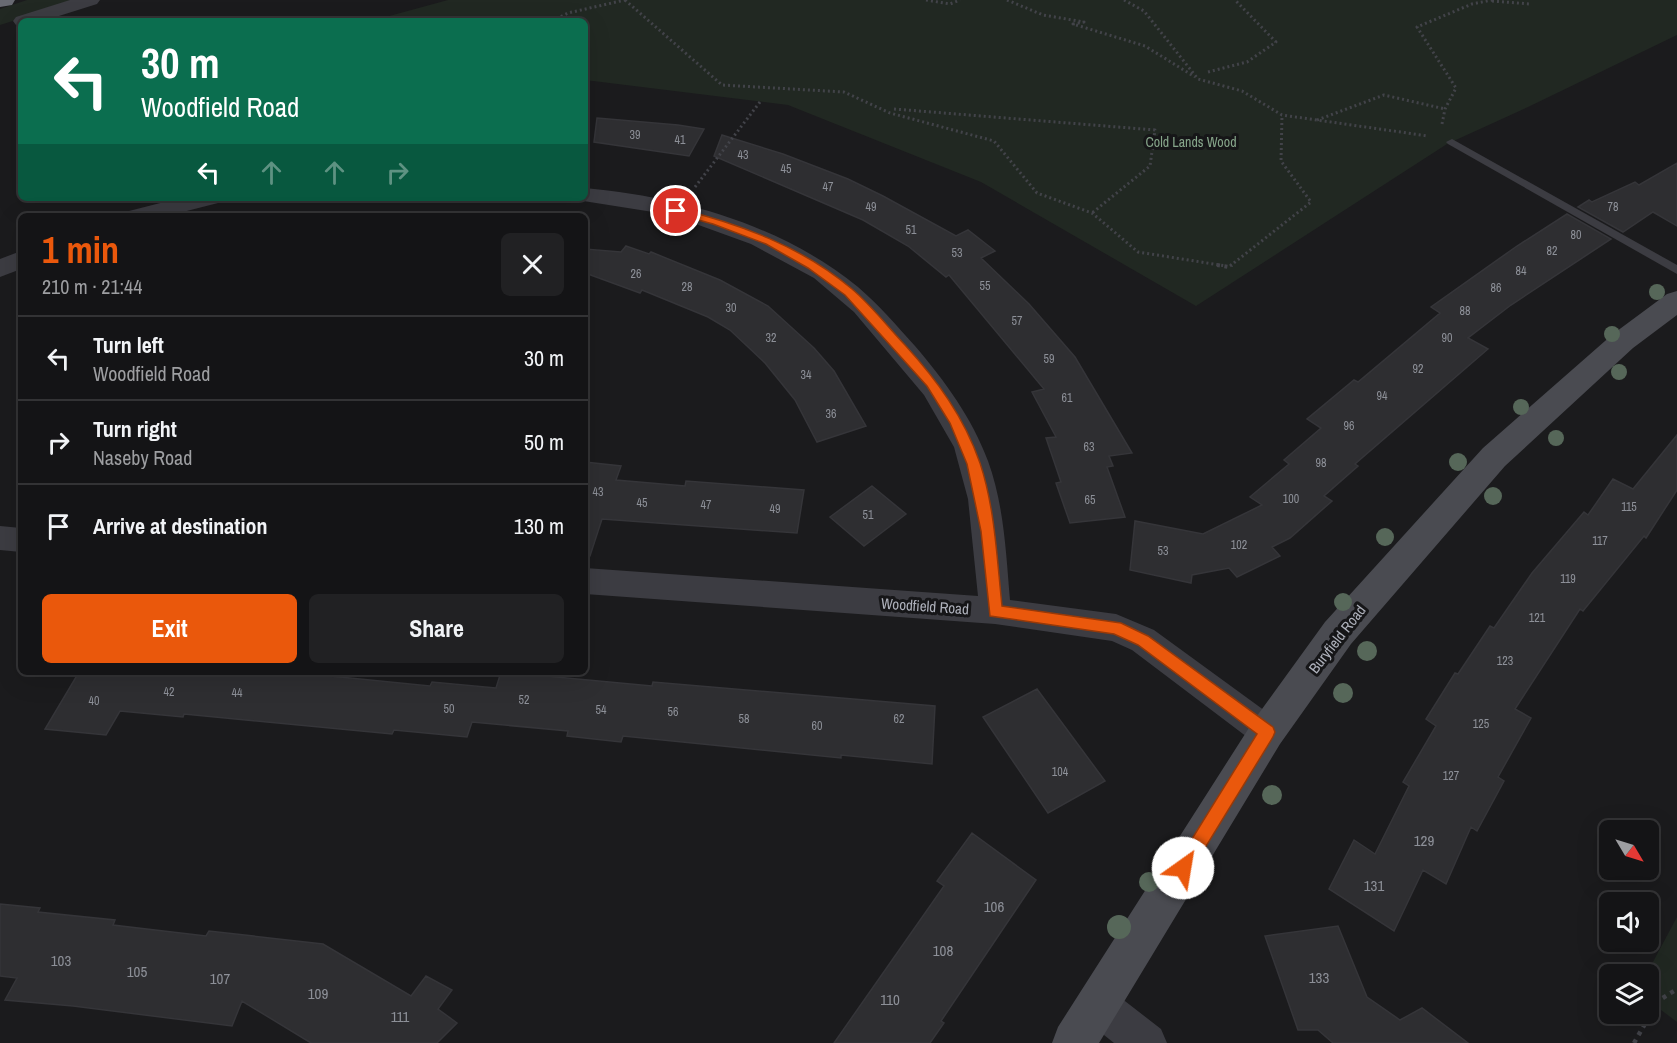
<!DOCTYPE html>
<html lang="en">
<head>
<meta charset="utf-8">
<style>
	body { margin:0; font-family:"Archivo Narrow",sans-serif; background:#212123; color:#f1f3f6; height:100vh; display:flex; flex-direction:column; font-size:22px; white-space:nowrap }
	* { box-sizing:border-box; margin:0 }
	p { font-size:20px; color:#9d9ea1 }
	.icon { flex:none; width:33px; height:33px; fill:none; stroke:currentColor; stroke-width:2; stroke-linecap:round; stroke-linejoin:round }
	.map { position:relative; flex:1; overflow:hidden }
	.drawer { position:absolute; left:18px; top:213px; width:570px; height:462px; display:flex; flex-direction:column; background:#141416; border-radius:9px; box-shadow:0 6px 24px #0002,0 0 0 2px #333335 }
	.drawer>* { flex:none }
	.banner { position:absolute; left:18px; top:18px; width:570px; height:183px; border-radius:9px; box-shadow:0 6px 24px #0002,0 0 0 2px #333335; background:#0b6e4f; color:#fff; overflow:hidden }
	.needle { width:39px; rotate:128deg }
	.tools { position:absolute; left:1599px; top:820px; display:grid; gap:12px }
	.tools a { display:grid; place-items:center; width:60px; height:60px; border-radius:9px; background:#141416; box-shadow:0 6px 24px #0002,0 0 0 2px #333335; font-size:30px }
	.pin { position:absolute; display:grid; place-items:center; width:51px; height:51px; color:#fff; margin:-26px; border:3px solid #fff; border-radius:50%; box-shadow:0 2px 6px #0007 }
	.me { position:absolute; width:66px; margin:-33px; rotate:32deg; stroke-linejoin:round; filter:drop-shadow(0 0 4px #0008) }
	.turn { display:flex; align-items:center; gap:21px; height:126px; padding:0 24px; font-size:27px }
	.turn .icon { width:78px; height:78px; stroke-width:2.5 }
	.turn b { display:block; font-size:42px; line-height:51px }
	.lanes { display:flex; align-items:center; height:57px; padding:0 24px; background:#0003; justify-content:center; gap:30px; direction:ltr }
	.lanes .off { opacity:.35 }
	.round { display:grid; place-items:center; flex:none; width:63px; height:63px; border-radius:9px; background:#212123 }
	.overview { display:flex; align-items:center; justify-content:space-between; height:102px; padding:0 24px }
	h1 { font-size:36px; font-weight:800; line-height:45px; color:#ea580c }
	.cta { display:flex; gap:12px; margin-top:auto; padding:12px 24px }
	.cta a { flex:1; height:69px; border-radius:9px; background:#ea580c; color:#fff; font-size:24px; font-weight:800; line-height:69px; text-align:center }
	.cta a+a { background:#212123; color:#f1f3f6 }
	ul { padding:0; list-style:none }
	li { display:flex; align-items:center; gap:18px; height:84px; padding:0 24px; border-top:2px solid #333335 }
	li div { flex:1 }
	li b { display:block; font-size:22px }
	li em { font-style:normal }
	.map>svg:first-child { display:block }
	.green { fill:#212822 }
	.building { fill:#2e2e31; stroke:#353539; stroke-width:1.5 }
	.lines { fill:none; stroke-linecap:round; stroke-linejoin:round }
	.path-far2 { stroke:#424349; stroke-width:3; stroke-dasharray:2 3; stroke-linecap:butt }
	.path-far1 { stroke:#424349; stroke-width:4; stroke-dasharray:3 4.5; stroke-linecap:butt }
	.path { stroke:#424349; stroke-width:4.5; stroke-dasharray:4 5; stroke-linecap:butt }
	.lane { fill:#3c3c42; fill-rule:evenodd }
	.street { fill:#3c3c42; fill-rule:evenodd }
	.secondary { fill:#4a4b51; fill-rule:evenodd }
	.highway { fill:#686a72; fill-rule:evenodd }
	.tree { fill:#566759 }
	.route { fill:#ea580c; stroke:#983908; stroke-width:1.5 }
	.labels { text-anchor:middle; dominant-baseline:central; stroke-width:6; stroke-linejoin:round; paint-order:stroke }
	.number-label { font-size:12px; fill:#8d9098 }
	.far-park-label { font-size:14px; fill:#86a58a; stroke:#161618 }
	.street-label { font-size:15px; fill:#aeb1bb; stroke:#161618 }
	.near-number-label { font-size:15px; fill:#8d9098 }
</style>
</head>
<body>
<div class="map">
<svg width="1677" height="1043" viewBox="0 0 1677 1043">
	<rect width="100%" height="100%" fill="#1b1b1d"/>
	<path class="green" d="M27,0H79L0,25V9Z
		M448,0H1677V35L1528,107L1447,144L1196,306L981,182L788,105L585,80V21H371Z
		M1677,917V1022L1649,1001L1648,975H1646Z"/>
	<path class="building" d="M597,118L678,125L704,129L689,156L594,142Z
		M722,135L783,154L848,179L883,196L956,236L968,230L995,251L981,258L1029,304L1075,357L1132,453L1109,456L1113,466L1107,467L1125,517L1070,523L1056,483L1061,482L1046,438L1056,437L1032,392L1044,389L949,275L946,277L908,246L863,220L714,156Z
		M1677,163V226L1653,212L1623,232L1578,207L1589,200L1592,202L1635,182L1639,185Z
		M1567,214L1611,239L1511,305L1468,338L1488,349L1355,464L1358,466L1324,496L1332,501L1290,538L1272,547L1280,556L1237,577L1229,568L1192,575L1191,583L1130,570L1135,521L1203,534L1262,505L1250,497L1289,464L1284,460L1321,428L1307,419L1354,380L1358,382L1440,313L1431,307L1517,246Z
		M626,246L649,254L651,252L720,280L768,306L814,348L834,371L866,426L817,442L795,400L765,363L730,330L708,317L642,290L640,293L585,273V249L621,252Z
		M1677,435V490L1646,538L1644,536L1583,611L1580,609L1515,709L1531,718L1498,777L1504,781L1477,831L1471,827L1446,884L1423,870L1394,931L1329,889L1354,840L1375,854L1409,786L1403,782L1436,726L1426,719L1455,673L1458,674L1490,626L1494,628L1532,573L1584,512L1588,515L1613,479L1633,489Z
		M585,462L621,466L616,480L685,486L686,481L804,490L797,533L602,519L590,556L585,555Z
		M872,486L906,514L864,546L830,517Z
		M79,672H290L430,686L432,682L496,688L501,672H504L652,686L653,682L935,706L932,764L841,755V758L623,736L621,742L567,736L568,731L472,722L467,737L394,730L392,734L184,714L183,717L120,711L106,735L45,729Z
		M1037,689L1105,781L1048,813L983,717Z
		M972,833L1036,880L941,1021L944,1023L930,1043H834L944,886L937,881Z
		M0,904L40,908L38,912L115,920L113,925L206,936L209,931L323,944L411,996L426,976L452,990L438,1009L457,1023L437,1043H311L242,1001L232,1026L73,1006L5,1000L17,978L0,976Z
		M1338,926L1367,997L1400,1020L1422,1008L1468,1043H1333L1318,1030H1298L1265,936Z"/>
	<g class="lines">
		<path class="path-far2" d="M625,0L722,85L844,92L890,113L994,141L1037,193L1092,213L1138,252L1226,266
			M926,0L950,4L960,0
			M1007,0L1043,15L1084,22L1073,24L1145,46L1195,77
			M1124,0L1144,11L1198,79L1242,91L1282,115L1428,136
			M1492,1L1530,4
			M552,21L568,13L625,0
			M1208,72L1247,62L1276,42L1235,0
			M894,109L1155,130L1150,166L1092,213
			M1317,120L1384,95L1445,109
			M1442,124L1445,109L1456,88L1417,27L1472,4L1492,0
			M695,187L760,102
			M1230,266L1311,202L1281,161L1282,115"/>
		<path class="path-far1" d="M1217,265L1229,267L1232,265"/>
		<path class="path" d="M1634,1043L1658,1001L1677,989"/>
		<path class="lane" d="M1452,139L1677,265V274L1448,144L1446,142Z"/>
		<path class="street" d="M70,0H100L97,4L43,21H21V26L16,25L13,21L16,17Z
			M585,188C682,197 782,225 858,287C879,305 897,326 915,346C945,381 972,418 988,461C1004,505 1006,553 1010,600L1116,614L1154,630L1279,721L1284,732L1279,743L1267,748L1255,743L1132,650L1112,641L995,624L585,594V568L978,596L968,499L954,447L924,395L854,312L814,278L751,244L682,219L653,212L577,200L575,198H585Z
			M180,198H222L218,203L167,216H125L129,211Z
			M21,251V269L0,277V259Z
			M0,526L21,528V552L0,550Z
			M1098,985L1112,991L1161,1029L1167,1043H1114L1084,1019L1078,1005L1084,991Z"/>
		<path class="secondary" d="M1677,291V315L1633,348L1505,466L1351,644L1280,744L1099,1043H1052L1058,1027L1254,720L1325,622L1483,448L1613,334L1667,294Z"/>
		<path class="highway" d="M0,0H15L12,5L0,7Z"/>
	</g>
	<g class="tree">
		<circle cx="1657" cy="292" r="8"/>
		<circle cx="1612" cy="334" r="8"/>
		<circle cx="1619" cy="372" r="8"/>
		<circle cx="1521" cy="407" r="8"/>
		<circle cx="1556" cy="438" r="8"/>
		<circle cx="1458" cy="462" r="9"/>
		<circle cx="1493" cy="496" r="9"/>
		<circle cx="1385" cy="537" r="9"/>
		<circle cx="1343" cy="602" r="9"/>
		<circle cx="1367" cy="651" r="10"/>
		<circle cx="1343" cy="693" r="10"/>
		<circle cx="1272" cy="795" r="10"/>
		<circle cx="1149" cy="882" r="10"/>
		<circle cx="1119" cy="927" r="12"/>
	</g>
	<path class="route" d="M676,208C740,224 801,246 852,289C871,305 888,327 905,345C937,380 964,417 980,463C995,508 997,559 1002,606L1121,623L1148,636L1273,727L1275,732L1273,737L1189,874L1183,877L1177,874L1174,868L1177,863L1257,734L1138,645L1114,634L990,616L981,531L967,464L950,423L927,386L845,295L808,268L766,244L713,224L673,213L671,211Z"/>
	<g class="labels">
		<g class="number-label">
			<text x="635" y="135">39</text>
			<text x="680" y="140">41</text>
			<text x="743" y="155">43</text>
			<text x="786" y="169">45</text>
			<text x="828" y="187">47</text>
			<text x="871" y="207">49</text>
			<text x="1613" y="207">78</text>
			<text x="911" y="230">51</text>
			<text x="1576" y="235">80</text>
			<text x="1552" y="251">82</text>
			<text x="957" y="253">53</text>
			<text x="1521" y="271">84</text>
			<text x="636" y="274">26</text>
			<text x="985" y="286">55</text>
			<text x="687" y="287">28</text>
			<text x="1496" y="288">86</text>
			<text x="731" y="308">30</text>
			<text x="1465" y="311">88</text>
			<text x="1017" y="321">57</text>
			<text x="771" y="338">32</text>
			<text x="1447" y="338">90</text>
			<text x="1049" y="359">59</text>
			<text x="1418" y="369">92</text>
			<text x="806" y="375">34</text>
			<text x="1382" y="396">94</text>
			<text x="1067" y="398">61</text>
			<text x="831" y="414">36</text>
			<text x="1349" y="426">96</text>
			<text x="1089" y="447">63</text>
			<text x="1321" y="463">98</text>
			<text x="598" y="492">43</text>
			<text x="1291" y="499">100</text>
			<text x="1090" y="500">65</text>
			<text x="642" y="503">45</text>
			<text x="706" y="505">47</text>
			<text x="1629" y="507">115</text>
			<text x="775" y="509">49</text>
			<text x="868" y="515">51</text>
			<text x="1600" y="541">117</text>
			<text x="1239" y="545">102</text>
			<text x="1163" y="551">53</text>
			<text x="1568" y="579">119</text>
			<text x="1537" y="618">121</text>
			<text x="1505" y="661">123</text>
			<text x="169" y="692">42</text>
			<text x="237" y="693">44</text>
			<text x="524" y="700">52</text>
			<text x="94" y="701">40</text>
			<text x="449" y="709">50</text>
			<text x="601" y="710">54</text>
			<text x="673" y="712">56</text>
			<text x="744" y="719">58</text>
			<text x="899" y="719">62</text>
			<text x="1481" y="724">125</text>
			<text x="817" y="726">60</text>
			<text x="1060" y="772">104</text>
			<text x="1451" y="776">127</text>
		</g>
		<g class="far-park-label">
			<text x="1191" y="142">Cold Lands Wood</text>
		</g>
		<g class="street-label">
			<text transform="translate(925 606) rotate(4)">Woodfield Road</text>
			<text transform="translate(1337 639) rotate(-52)">Buryfield Road</text>
		</g>
		<g class="near-number-label">
			<text x="1424" y="840">129</text>
			<text x="1374" y="885">131</text>
			<text x="994" y="906">106</text>
			<text x="943" y="950">108</text>
			<text x="61" y="960">103</text>
			<text x="137" y="971">105</text>
			<text x="1319" y="977">133</text>
			<text x="220" y="978">107</text>
			<text x="318" y="993">109</text>
			<text x="890" y="999">110</text>
			<text x="400" y="1016">111</text>
		</g>
	</g>
</svg>
<div class="tools">
<a><svg class="needle" viewBox="-14 -14 28 28"><path d="M0-13l5 13h-10z" fill="#e53935"/><path d="M0 13l5-13h-10z" fill="#9d9ea1"/></svg></a>
<a><svg class="icon" aria-label="sound" viewBox="0 0 24 24"><path d="M4 9h4l5-4v14l-5-4H4zM17 9q2 3 0 6"/></svg></a>
<a><svg class="icon" aria-label="layers" viewBox="0 0 24 24"><path d="M12 4l9 5-9 5-9-5zM3 14l9 5 9-5"/></svg></a>
</div>
<div class="pin" style="left:676px;top:211px;background:#d93025"><svg class="icon" aria-label="arrive" viewBox="0 0 24 24"><path d="M6 21V4h12l-3 4 3 4H6"/></svg></div>
<svg class="me" style="left:1183px;top:868px" viewBox="-20 -20 40 40"><circle r="19" fill="#fff"/><path d="M0-13L10 11 0 6-10 11z" fill="#ea580c"/></svg>
<div class="banner">
<div class="turn"><svg class="icon" aria-label="left" viewBox="0 0 24 24"><path d="M17 20v-9H6M10 6l-5 5 5 5"/></svg><div><b>30 m</b>Woodfield Road</div></div>
<div class="lanes"><svg class="icon" aria-label="left" viewBox="0 0 24 24"><path d="M17 20v-9H6M10 6l-5 5 5 5"/></svg><svg class="icon off" aria-label="ahead" viewBox="0 0 24 24"><path d="M12 20V5M6 11l6-6 6 6"/></svg><svg class="icon off" aria-label="ahead" viewBox="0 0 24 24"><path d="M12 20V5M6 11l6-6 6 6"/></svg><svg class="icon off" aria-label="right" viewBox="0 0 24 24"><path d="M7 20v-9h11M14 6l5 5-5 5"/></svg></div>
</div>
<section class="drawer">
<div class="overview"><div><h1>1 min</h1><p>210 m · 21:44</p></div><a class="round"><svg class="icon" aria-label="close" viewBox="0 0 24 24"><path d="M6 6l12 12M18 6L6 18"/></svg></a></div>
<ul>
<li><svg class="icon" aria-label="left" viewBox="0 0 24 24"><path d="M17 20v-9H6M10 6l-5 5 5 5"/></svg><div><b>Turn left</b><p>Woodfield Road</p></div><em>30 m</em></li>
<li><svg class="icon" aria-label="right" viewBox="0 0 24 24"><path d="M7 20v-9h11M14 6l5 5-5 5"/></svg><div><b>Turn right</b><p>Naseby Road</p></div><em>50 m</em></li>
<li><svg class="icon" aria-label="arrive" viewBox="0 0 24 24"><path d="M6 21V4h12l-3 4 3 4H6"/></svg><div><b>Arrive at destination</b></div><em>130 m</em></li>
</ul>
<div class="cta"><a>Exit</a><a>Share</a></div>
</section>
</div>
</body>
</html>
